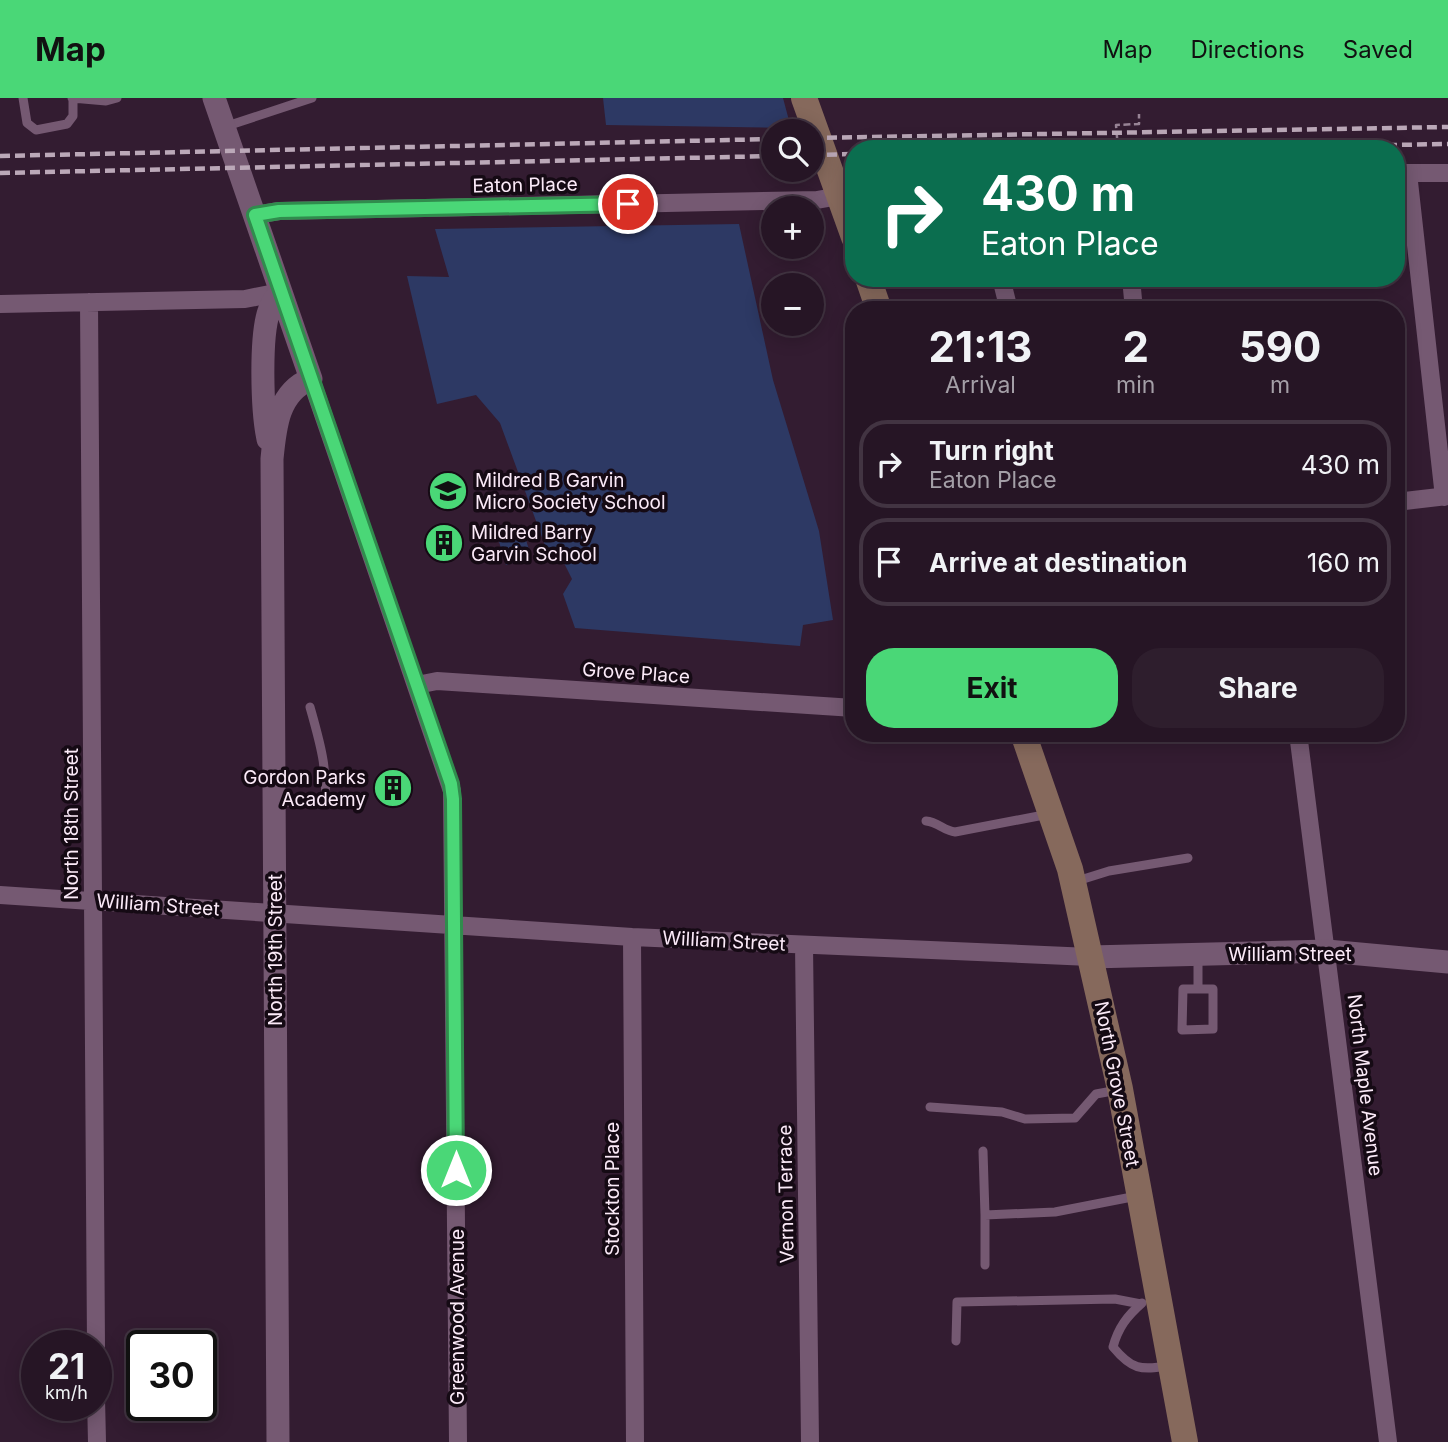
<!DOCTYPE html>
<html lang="en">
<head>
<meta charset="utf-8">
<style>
	body { margin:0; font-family:Inter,sans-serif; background:#2e1e2d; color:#f1f3f6; height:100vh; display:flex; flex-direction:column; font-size:26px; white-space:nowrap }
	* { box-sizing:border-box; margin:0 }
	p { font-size:23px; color:#a49fa7 }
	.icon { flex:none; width:38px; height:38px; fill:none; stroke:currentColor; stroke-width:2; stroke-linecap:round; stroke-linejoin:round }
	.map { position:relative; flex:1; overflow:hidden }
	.sheet { position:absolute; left:845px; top:203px; width:560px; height:441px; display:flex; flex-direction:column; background:#261525; border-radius:28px; box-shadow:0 4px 18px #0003,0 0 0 2px #423442 }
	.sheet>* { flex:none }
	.banner { position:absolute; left:845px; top:42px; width:560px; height:147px; border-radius:28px; box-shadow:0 4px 18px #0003,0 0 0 2px #423442; background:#0b6e4f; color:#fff; overflow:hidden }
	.controls { position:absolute; left:761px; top:21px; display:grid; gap:14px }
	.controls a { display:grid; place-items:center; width:63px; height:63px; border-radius:50%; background:#261525; box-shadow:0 4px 18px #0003,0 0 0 2px #423442; font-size:35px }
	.speed { position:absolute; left:21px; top:1232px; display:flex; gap:14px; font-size:35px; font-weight:700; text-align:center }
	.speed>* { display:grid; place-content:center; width:91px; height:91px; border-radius:50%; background:#261525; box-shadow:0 4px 18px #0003,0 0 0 2px #423442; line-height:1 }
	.speed small { font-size:18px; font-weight:400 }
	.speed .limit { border:4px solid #111; border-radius:10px; background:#fff; color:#111 }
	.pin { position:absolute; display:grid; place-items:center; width:60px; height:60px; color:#fff; margin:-30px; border:4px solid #fff; border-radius:50%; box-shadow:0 2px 7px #0007 }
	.me { position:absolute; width:77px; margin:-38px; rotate:0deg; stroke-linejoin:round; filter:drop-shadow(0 0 5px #0008) }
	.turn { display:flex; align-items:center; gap:24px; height:147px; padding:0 21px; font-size:32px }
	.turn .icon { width:91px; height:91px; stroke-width:2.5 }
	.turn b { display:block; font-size:49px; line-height:60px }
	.eta { display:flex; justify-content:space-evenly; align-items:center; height:119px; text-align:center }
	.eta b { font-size:42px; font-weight:700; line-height:49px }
	.button { display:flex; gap:14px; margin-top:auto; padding:14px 21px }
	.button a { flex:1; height:80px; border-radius:28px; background:#4ad777; color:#111; font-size:28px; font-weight:700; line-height:80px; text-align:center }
	.button a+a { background:#2e1e2d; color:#f1f3f6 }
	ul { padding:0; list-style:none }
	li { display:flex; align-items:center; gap:21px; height:88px; margin:0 14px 10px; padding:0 7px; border:4px solid #423442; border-radius:28px }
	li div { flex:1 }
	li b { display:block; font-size:26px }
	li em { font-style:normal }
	header { display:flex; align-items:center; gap:42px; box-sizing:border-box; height:98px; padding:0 35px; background:#4ad777; color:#111 }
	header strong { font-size:33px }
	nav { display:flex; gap:38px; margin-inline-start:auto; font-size:24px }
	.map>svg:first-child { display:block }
	.green { fill:#2d3964 }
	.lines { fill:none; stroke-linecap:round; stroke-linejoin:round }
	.path { stroke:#978395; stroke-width:2.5; stroke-dasharray:7 3.5; stroke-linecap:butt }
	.service { stroke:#755972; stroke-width:9 }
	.minor { stroke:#755972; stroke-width:18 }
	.tertiary { stroke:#755972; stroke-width:23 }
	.secondary { stroke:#86695c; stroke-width:26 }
	.rail { stroke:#bba8b8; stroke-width:4.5; stroke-dasharray:10 5; stroke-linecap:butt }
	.route-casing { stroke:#308c4d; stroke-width:18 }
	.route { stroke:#4ad777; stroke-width:12 }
	.labels { text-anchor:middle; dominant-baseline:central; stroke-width:7; stroke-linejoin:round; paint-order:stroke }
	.street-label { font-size:19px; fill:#fbeaf8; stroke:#150a14 }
	.poi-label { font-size:19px; fill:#fbeaf8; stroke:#150a14; text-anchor:start }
</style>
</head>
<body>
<header>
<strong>Map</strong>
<nav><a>Map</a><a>Directions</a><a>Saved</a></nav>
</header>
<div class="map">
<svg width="1448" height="1344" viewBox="0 0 1448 1344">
	<rect width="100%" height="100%" fill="#331c31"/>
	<path class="green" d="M603,0H783L791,30L606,27Z
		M739,126L773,282L819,433L833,522L803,527L800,548L575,530L563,496L572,481L564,465L550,461L500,325L476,297L437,306L407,178L449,179L435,131Z
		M522,429L531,458L506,467L497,437Z"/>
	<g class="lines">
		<path class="path" d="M1118,51L1116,27L1139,26V16"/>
		<path class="service" d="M23,0L27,25L36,32L67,26L73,18V0
			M72,0L106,3L117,0
			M224,29L312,0
			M276,704L325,705C328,671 319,641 310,609
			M926,723C938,724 944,733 955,734L1049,716
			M1077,783L1109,773L1188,760
			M1198,891H1213V931L1182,932L1183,891H1198V858
			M930,1009L1002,1014L1025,1021L1075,1020L1096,996L1118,992
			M983,1053L985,1117
			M985,1167V1117L1055,1114L1137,1098
			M1142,1205C1127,1218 1118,1230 1113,1249C1132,1272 1140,1272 1169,1268
			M956,1243L957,1204L1115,1201L1141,1206"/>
		<path class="minor" d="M1399,75H1448
			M1408,75L1444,399
			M255,117L279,113L817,102L839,98
			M1001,180L1009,212
			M1131,180L1134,212
			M89,204L96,1248
			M0,206L245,201L280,194
			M311,281L452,693L458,1344
			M1396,404L1448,398
			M417,587L437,583L854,610
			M1298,635L1388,1344
			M0,797L632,839L1090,859
			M632,839L635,1344
			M804,847L810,1344
			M96,1300L97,1344"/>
		<path class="tertiary" d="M214,0L311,281C278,294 275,329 272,361L278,1344
			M268,341C262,313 260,239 269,213C271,206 275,200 280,194
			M1090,859L1327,853L1448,864"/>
		<path class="secondary" d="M804,0L854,139
			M868,180L879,212
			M1023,635L1070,771L1120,991L1185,1344"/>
		<path class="rail" d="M812,40L1448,29
			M1162,51L1448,46
			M812,57L854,56
			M0,58L774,41
			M0,75L774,58"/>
	</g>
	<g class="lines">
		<g class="route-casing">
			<path id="route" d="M456,1072L453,701L451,686L255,117L279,113L628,106"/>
		</g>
		<use href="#route" class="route"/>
	</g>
	<defs>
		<g id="school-disc" transform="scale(2.0125)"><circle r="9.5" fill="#4ad777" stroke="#150a14"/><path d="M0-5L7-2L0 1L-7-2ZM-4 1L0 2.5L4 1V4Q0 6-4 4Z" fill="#111"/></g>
		<g id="building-disc" transform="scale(2.0125)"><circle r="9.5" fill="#4ad777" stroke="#150a14"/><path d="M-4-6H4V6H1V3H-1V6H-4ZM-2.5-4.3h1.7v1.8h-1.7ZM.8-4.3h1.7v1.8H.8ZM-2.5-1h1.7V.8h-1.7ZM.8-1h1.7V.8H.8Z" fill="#111"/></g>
	</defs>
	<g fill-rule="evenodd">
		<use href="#school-disc" x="448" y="393"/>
		<use href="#building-disc" x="444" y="445"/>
		<use href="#building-disc" x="393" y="690"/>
	</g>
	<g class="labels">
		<g class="street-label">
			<text transform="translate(525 87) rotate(-1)">Eaton Place</text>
			<text transform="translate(636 575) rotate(4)">Grove Place</text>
			<text transform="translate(71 726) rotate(-90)">North 18th Street</text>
			<text transform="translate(158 807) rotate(4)">William Street</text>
			<text transform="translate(724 843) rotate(3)">William Street</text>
			<text transform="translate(275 852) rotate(-90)">North 19th Street</text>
			<text x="1290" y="856">William Street</text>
			<text transform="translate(1117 986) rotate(79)">North Grove Street</text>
			<text transform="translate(1365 987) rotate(83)">North Maple Avenue</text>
			<text transform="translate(612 1091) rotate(-90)">Stockton Place</text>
			<text transform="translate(786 1096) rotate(-91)">Vernon Terrace</text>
			<text transform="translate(457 1219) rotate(-90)">Greenwood Avenue</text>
		</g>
		<g class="poi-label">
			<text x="475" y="382">Mildred B Garvin<tspan x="475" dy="22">Micro Society School</tspan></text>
			<text x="471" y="434">Mildred Barry<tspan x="471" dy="22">Garvin School</tspan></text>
			<text x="366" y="679" text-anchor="end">Gordon Parks<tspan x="366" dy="22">Academy</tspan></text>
		</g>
	</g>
</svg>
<div class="controls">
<a><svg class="icon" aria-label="search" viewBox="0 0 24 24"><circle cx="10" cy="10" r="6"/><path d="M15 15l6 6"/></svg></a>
<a>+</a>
<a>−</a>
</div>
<div class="speed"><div>21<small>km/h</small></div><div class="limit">30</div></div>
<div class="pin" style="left:628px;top:106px;background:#d93025"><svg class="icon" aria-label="arrive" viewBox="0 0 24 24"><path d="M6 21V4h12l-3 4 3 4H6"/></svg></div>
<svg class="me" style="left:456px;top:1072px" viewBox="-20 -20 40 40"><circle r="17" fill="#4ad777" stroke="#fff" stroke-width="3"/><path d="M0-11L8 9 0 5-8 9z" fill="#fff"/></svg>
<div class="banner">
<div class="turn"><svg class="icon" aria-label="right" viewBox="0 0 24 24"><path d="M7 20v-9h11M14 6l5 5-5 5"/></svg><div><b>430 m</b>Eaton Place</div></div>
</div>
<section class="sheet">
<div class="eta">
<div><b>21:13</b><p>Arrival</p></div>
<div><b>2</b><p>min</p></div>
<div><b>590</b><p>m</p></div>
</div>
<ul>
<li><svg class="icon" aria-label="right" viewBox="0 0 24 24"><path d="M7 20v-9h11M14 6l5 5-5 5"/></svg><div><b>Turn right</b><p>Eaton Place</p></div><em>430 m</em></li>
<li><svg class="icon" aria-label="arrive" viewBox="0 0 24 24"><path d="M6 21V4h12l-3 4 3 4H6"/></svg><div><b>Arrive at destination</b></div><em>160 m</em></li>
</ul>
<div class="button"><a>Exit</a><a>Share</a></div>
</section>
</div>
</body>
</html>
